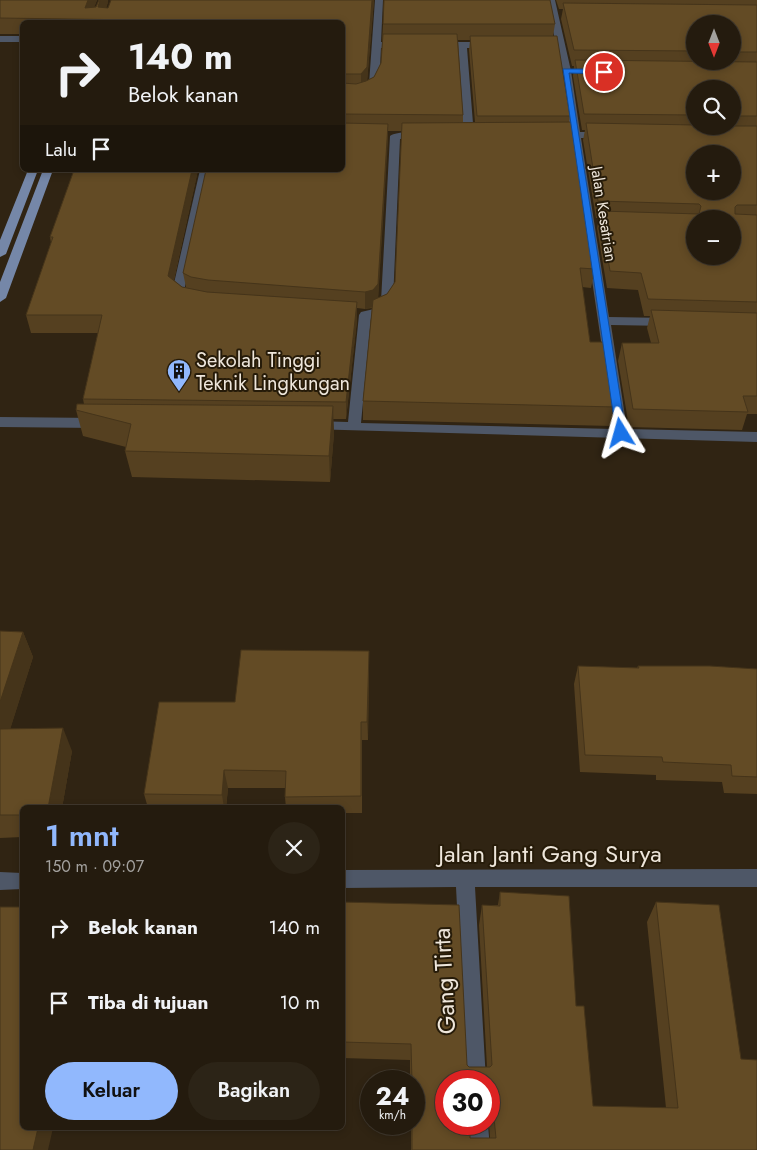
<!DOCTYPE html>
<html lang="id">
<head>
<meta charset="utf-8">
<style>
	body { margin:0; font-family:Jost,sans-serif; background:#2c2417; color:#f1f3f6; height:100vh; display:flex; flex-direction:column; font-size:19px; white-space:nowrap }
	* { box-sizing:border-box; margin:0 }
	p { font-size:16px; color:#a3a19e }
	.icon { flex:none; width:28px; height:28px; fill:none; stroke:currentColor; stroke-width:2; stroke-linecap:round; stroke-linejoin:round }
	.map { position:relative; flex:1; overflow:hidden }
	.drawer { position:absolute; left:20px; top:805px; width:325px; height:325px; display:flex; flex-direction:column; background:#241b0e; border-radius:8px; box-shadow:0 2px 8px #0003,0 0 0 1px #41392e }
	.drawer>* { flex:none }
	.top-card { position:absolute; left:20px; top:20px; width:325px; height:152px; border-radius:8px; box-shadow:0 2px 8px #0003,0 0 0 1px #41392e; background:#241b0e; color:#f1f3f6; overflow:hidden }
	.needle { width:32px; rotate:180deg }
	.fabs { position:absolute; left:686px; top:15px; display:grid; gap:10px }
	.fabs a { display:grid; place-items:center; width:55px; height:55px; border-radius:50%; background:#241b0e; box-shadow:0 2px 8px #0003,0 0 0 1px #41392e; font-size:25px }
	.speed { position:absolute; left:360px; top:1070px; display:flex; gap:10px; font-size:25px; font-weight:700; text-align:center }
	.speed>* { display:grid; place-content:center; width:65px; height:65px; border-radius:50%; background:#241b0e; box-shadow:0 2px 8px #0003,0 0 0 1px #41392e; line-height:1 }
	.speed small { font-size:12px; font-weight:400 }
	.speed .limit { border:8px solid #d22; background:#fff; color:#111 }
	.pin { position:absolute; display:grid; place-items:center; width:42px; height:42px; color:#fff; margin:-21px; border:2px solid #fff; border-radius:50%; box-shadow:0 1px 5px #0007 }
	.me { position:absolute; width:55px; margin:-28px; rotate:352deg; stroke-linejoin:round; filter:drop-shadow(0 0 4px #0008) }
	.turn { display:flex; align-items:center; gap:18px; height:105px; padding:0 25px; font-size:22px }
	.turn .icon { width:65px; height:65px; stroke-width:2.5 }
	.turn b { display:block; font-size:35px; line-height:42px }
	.then { display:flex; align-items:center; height:48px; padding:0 25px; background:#0003; gap:10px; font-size:19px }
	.round { display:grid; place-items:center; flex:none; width:52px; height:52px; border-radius:26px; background:#2c2417 }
	.head { display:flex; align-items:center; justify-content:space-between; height:85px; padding:0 25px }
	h1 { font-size:30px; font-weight:600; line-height:38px; color:#91b8fd }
	.primary-button { display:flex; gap:10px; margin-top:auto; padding:10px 25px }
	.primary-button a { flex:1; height:58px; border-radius:30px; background:#91b8fd; color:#111; font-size:20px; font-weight:600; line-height:58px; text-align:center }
	.primary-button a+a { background:#2c2417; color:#f1f3f6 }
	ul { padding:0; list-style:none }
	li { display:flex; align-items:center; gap:15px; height:75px; padding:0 25px }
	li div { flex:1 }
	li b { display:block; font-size:19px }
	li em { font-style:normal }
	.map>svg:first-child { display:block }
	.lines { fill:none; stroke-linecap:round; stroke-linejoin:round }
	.street { fill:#4e5767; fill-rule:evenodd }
	.primary { fill:#7587a8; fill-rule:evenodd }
	.wall { fill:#554020; fill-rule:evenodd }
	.shaded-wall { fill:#45341a }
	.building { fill:#634b25; stroke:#45341a; fill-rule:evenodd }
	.route { fill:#1a73e8; stroke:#114b97 }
	.labels { text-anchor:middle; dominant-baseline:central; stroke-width:4; stroke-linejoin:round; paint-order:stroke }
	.far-street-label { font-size:16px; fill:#eee6db; stroke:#261b09 }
	.poi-label { font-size:20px; fill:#eee6db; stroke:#261b09; text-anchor:start }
	.near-street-label { font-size:24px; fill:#eee6db; stroke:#261b09 }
</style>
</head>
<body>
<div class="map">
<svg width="757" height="1150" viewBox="0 0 757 1150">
	<rect width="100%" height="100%" fill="#302413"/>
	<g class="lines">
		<path class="street" d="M375,0H383L381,42H401L406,45L401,48H381C379,80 384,101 342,98V92H362L369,84Z
			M547,0H555L571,71L580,132H604L609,135L604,138H581L609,317L668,318L674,322L668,326L611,325L627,429L757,432V442L309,429L307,426L309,423L314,421L348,422L359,315L361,312L374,309L381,301L390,136C397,131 419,131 426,136L421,139H400L393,301L385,312L371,318L361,423L614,429L571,138H554L549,135L554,132H570L561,71Z
			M0,36H22V42H0Z
			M437,42H489L494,45L489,48H467L474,136L473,138L469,139L464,136L458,48L434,47V43Z
			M200,170H210L184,291L195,299L189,303L172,292Z
			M0,417L98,418L103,420L105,423L103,426L98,428L0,427Z
			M757,869V887H475L486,1081H466L456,887L342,888V870Z
			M0,872L22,873V889L0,890Z
			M468,1124H488L490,1150H468Z"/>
		<path class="primary" d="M28,170H38L6,254L0,257V240Z
			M43,170H53L6,298L0,302V282Z"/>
	</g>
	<path class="wall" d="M0,0H97L94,7L108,2L106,8L374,0L367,81L374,77L381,63L383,24H555L553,36L570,116L569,122L595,269L591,288L582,287L590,342L616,407L612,426L363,420V401L372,308L365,309L357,308V320L346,419H333L334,433L330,482L132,477L125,451L126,447L83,436L76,410L84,404L83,399L98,333H31L26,315L51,243L50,237L74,170H198L174,280L182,287H186L183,273L342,170V22H22V34H0ZM458,40H470L469,50L475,122H463V115ZM388,131H402L395,282L387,294L378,298Z
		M556,0H757V414H747L742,430L629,427L618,361L622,343H651L647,328L650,316H644L638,290L607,288L597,228L599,218H596L583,140L585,130H582L573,76L574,66H572L561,19L563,9H559ZM695,24H732V61H695ZM695,89H732V126H695Z
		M0,631L23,632L33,657L10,729L72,751L62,808H22V837L0,838Z
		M369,651L368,740H362V813H342V808H286L285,797V788H228L226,808H148L144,794L235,702Z
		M578,666L637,668L638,666L757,669V794L724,793L722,782L656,780V775L580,772L574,684Z
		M500,892L576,1006L593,1106L666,1108L647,922L656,902L741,1059L757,1150H411V1124H414V1081H410V1060L342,1058V902L467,1065L469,1067H487L479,925L482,905H498ZM446,1081H489V1123L490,1138H470Z"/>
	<path class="shaded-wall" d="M88,0H97L90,19L85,8Z
		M100,0H108V2L102,19L98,7Z
		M372,0H374L367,83L361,90V74Z
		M388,124V141L378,301L373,307L365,309V292Z
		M192,170H198L171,293L168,276Z
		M357,302V320L346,419V402Z
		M333,406L334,433L330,482L329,456Z
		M23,632L33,657L3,752L0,747V702Z
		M369,651V670L368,740L367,722Z
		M63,728L72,751L62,808H48Z
		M224,770L228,788L226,808H224L222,795Z
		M38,1128H53L48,1150H33Z"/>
	<path class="building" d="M0,0H88L85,8L96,7L99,0H100L98,7L108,8L111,0H372L367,67L361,74H342V22H136L137,20L0,18Z
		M384,0H550L555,24H383Z
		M563,3L757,5V52H732V24H695V51L574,50Z
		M383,34H457L463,115L342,114V83L356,84L366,81L374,77L381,63Z
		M470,36H557L570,116H477Z
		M575,60L757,62V116H732V89H695V115L584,114Z
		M572,122L595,269L580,268L590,342H606L616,407L363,401L373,300L387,294L395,282L402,123Z
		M342,123L388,124L378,284L373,290L365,292L208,280L191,277L183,273L206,170H342Z
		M586,123L695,125V126H757V205H737L735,207V214L757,215V302L648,299L641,273L610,271L600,211L699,214L701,206L699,204L598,201ZM695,154H732V191H695ZM695,219H732V256H695Z
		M74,170H192L168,276L182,287L207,292L357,302L346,402L83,399L102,315H26L53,237H50Z
		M651,310L757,313V396H743L748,412L633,409L622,343H659Z
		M77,404L333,406L329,456L125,451L131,424L76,410Z
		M0,631L23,632L0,702Z
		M241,650L369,651L367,722H361V796L285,797L286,771L224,770L222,795L144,794L159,702H235Z
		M578,666L639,668L638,666H710L757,669V777L732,776L731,765L663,762L662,757L585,755Z
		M63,728L48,808H22V815H0V729Z
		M500,892L569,896L576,1006H584L593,1106L678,1108L656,902L719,905L741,1059L757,1060V1150H412V1124H414V1081H412L411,1044L342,1042V902L459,905L467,1065L469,1067H490L492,1065L482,905L500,906ZM446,1081H489V1108H493L496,1138H470V1124H446Z
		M0,907H22V1128H38L33,1150H0Z"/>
	<path class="route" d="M563,69H604L607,72L604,74L569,73L626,433L621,437L616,433Z"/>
	<defs>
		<g id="building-pin" transform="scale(1.25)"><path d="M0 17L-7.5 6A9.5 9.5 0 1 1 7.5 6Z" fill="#91b8fd" stroke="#261b09"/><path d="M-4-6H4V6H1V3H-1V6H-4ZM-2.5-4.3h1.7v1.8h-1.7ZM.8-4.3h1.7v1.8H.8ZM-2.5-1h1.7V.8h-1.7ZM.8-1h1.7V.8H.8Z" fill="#111"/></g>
	</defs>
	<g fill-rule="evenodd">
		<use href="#building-pin" x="179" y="371"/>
	</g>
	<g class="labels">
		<g class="far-street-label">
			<text transform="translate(604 214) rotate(81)">Jalan Kesatrian</text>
		</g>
		<g class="poi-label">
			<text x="196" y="360">Sekolah Tinggi<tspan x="196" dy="23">Teknik Lingkungan</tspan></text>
		</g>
		<g class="near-street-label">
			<text x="550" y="853">Jalan Janti Gang Surya</text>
			<text transform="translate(444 981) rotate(-93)">Gang Tirta</text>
		</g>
	</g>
</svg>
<div class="fabs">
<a><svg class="needle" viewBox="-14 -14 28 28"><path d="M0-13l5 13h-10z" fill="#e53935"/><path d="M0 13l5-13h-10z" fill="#a3a19e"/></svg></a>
<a><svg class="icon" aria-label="search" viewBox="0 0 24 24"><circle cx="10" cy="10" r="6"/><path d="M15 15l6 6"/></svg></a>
<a>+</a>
<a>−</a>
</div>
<div class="speed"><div>24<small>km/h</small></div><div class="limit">30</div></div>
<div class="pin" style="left:604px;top:72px;background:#d93025"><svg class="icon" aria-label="arrive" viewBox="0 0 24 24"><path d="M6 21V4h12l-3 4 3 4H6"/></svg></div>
<svg class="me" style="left:621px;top:433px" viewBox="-20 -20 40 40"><path d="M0-17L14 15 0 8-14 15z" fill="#1a73e8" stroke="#fff" stroke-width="4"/></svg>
<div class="top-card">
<div class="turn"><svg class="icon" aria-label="right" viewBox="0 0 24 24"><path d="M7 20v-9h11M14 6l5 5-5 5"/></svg><div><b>140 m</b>Belok kanan</div></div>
<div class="then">Lalu<svg class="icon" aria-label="arrive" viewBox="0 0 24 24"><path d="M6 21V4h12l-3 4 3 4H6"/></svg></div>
</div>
<section class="drawer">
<div class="head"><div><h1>1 mnt</h1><p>150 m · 09:07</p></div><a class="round"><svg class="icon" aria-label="close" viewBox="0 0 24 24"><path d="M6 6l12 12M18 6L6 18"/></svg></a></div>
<ul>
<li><svg class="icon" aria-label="right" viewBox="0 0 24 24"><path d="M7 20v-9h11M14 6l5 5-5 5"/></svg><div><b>Belok kanan</b></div><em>140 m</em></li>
<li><svg class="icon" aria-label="arrive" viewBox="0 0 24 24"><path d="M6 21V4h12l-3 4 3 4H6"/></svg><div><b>Tiba di tujuan</b></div><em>10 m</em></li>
</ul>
<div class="primary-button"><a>Keluar</a><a>Bagikan</a></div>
</section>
</div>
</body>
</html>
